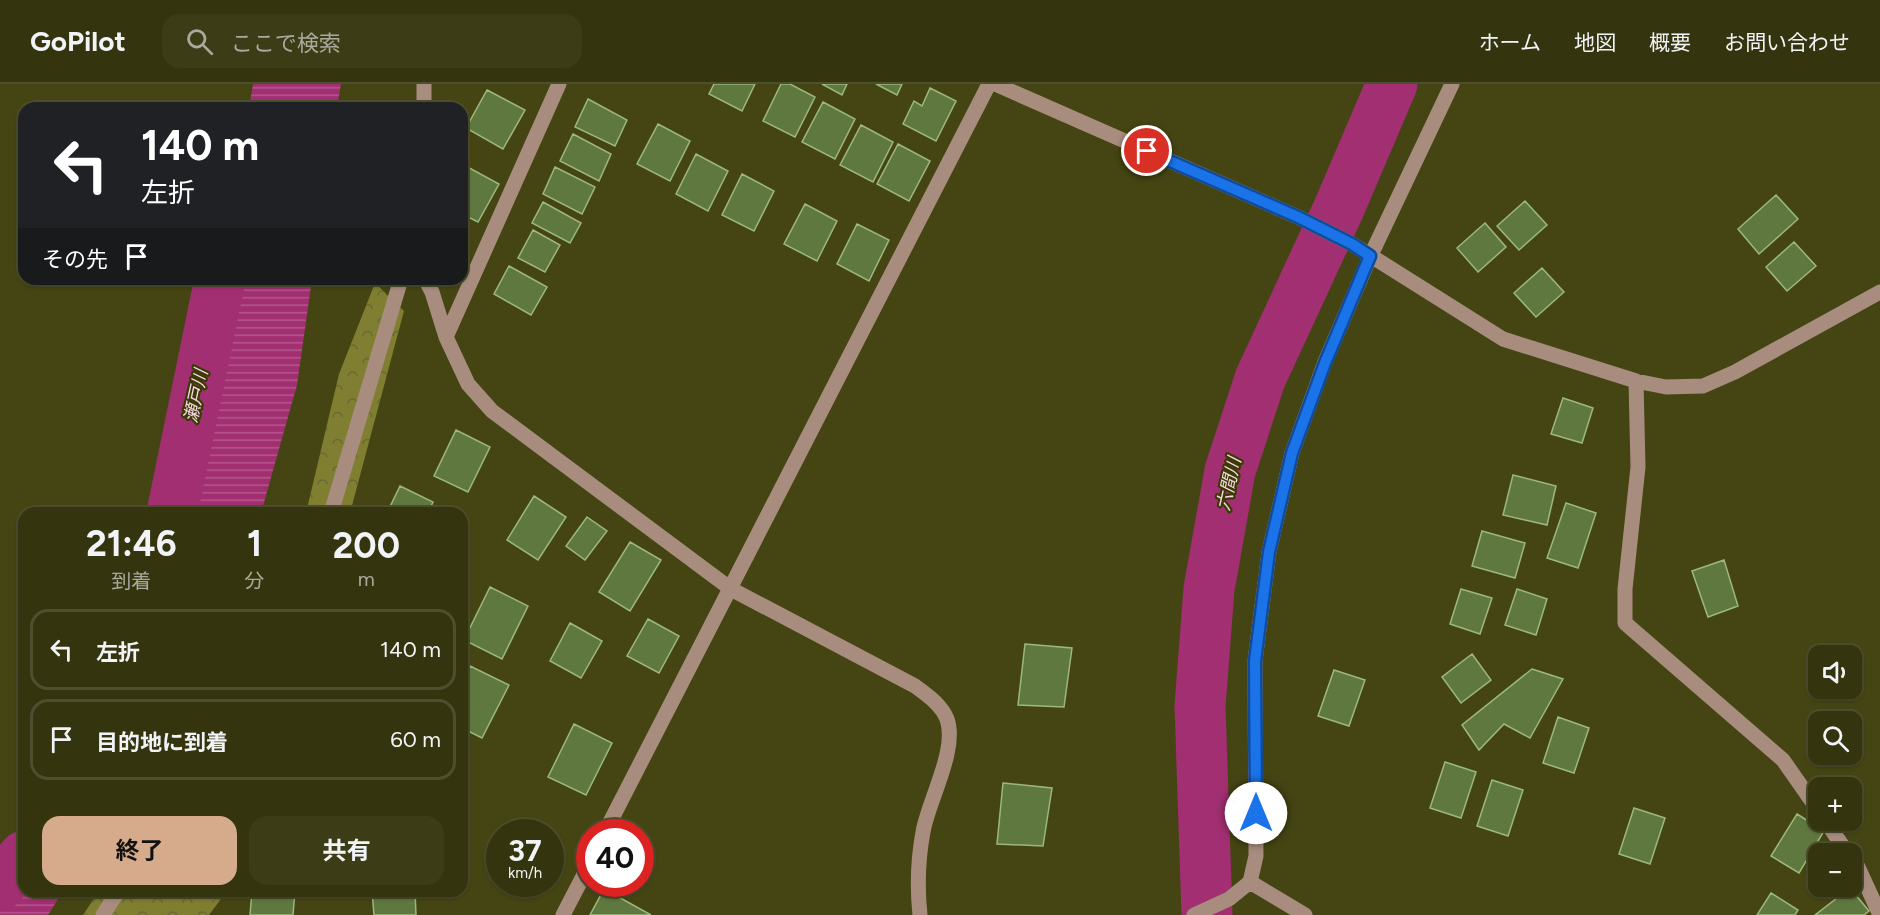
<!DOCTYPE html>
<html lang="ja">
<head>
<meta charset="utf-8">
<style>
	body { margin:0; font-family:Figtree,"Noto Sans JP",sans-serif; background:#3c3c17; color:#f1f3f6; height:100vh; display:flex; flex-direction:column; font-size:22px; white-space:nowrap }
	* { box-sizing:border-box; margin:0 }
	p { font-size:20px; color:#a9aa9e }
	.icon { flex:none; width:33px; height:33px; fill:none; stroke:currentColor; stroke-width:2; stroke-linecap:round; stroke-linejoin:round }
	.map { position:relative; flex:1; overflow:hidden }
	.sheet { position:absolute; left:18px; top:423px; width:450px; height:390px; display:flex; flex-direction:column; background:#34340e; border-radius:18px; box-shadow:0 2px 4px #0004,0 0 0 2px #4e4f2e }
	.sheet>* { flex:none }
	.hud { position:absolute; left:18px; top:18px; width:450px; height:183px; border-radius:18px; box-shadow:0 2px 4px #0004,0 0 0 2px #4e4f2e; background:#202124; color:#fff; overflow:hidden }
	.tools { position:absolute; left:1808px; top:561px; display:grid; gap:12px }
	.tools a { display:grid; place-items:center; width:54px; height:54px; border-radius:12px; background:#34340e; box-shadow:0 2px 4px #0004,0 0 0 2px #4e4f2e; font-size:30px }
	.speed { position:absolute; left:486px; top:735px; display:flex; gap:12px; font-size:30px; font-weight:700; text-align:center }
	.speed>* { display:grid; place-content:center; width:78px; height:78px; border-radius:50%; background:#34340e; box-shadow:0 2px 4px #0004,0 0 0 2px #4e4f2e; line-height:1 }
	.speed small { font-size:15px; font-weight:400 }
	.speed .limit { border:9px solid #d22; background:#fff; color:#111 }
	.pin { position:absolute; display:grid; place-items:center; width:51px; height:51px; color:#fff; margin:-26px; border:3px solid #fff; border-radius:50%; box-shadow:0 2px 6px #0007 }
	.me { position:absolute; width:66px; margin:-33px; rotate:0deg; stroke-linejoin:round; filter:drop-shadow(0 0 4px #0008) }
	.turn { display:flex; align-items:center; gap:21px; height:126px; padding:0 24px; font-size:27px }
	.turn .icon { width:78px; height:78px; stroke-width:2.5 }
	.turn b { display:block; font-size:42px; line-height:51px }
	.then { display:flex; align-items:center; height:57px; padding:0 24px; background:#0003; gap:12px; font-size:22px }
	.eta { display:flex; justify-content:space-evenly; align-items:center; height:102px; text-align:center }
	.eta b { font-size:36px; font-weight:700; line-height:42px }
	.primary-button { display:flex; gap:12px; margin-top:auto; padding:12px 24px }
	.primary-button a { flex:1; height:69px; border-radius:18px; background:#d6ab8b; color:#111; font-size:24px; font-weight:700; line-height:69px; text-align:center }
	.primary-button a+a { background:#3c3c17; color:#f1f3f6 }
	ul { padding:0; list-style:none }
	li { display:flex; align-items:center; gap:18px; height:81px; margin:0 12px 9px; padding:0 12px; border:3px solid #4e4f2e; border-radius:18px }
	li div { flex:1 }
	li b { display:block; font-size:22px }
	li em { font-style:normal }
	header { display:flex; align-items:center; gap:36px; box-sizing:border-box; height:84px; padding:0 30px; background:#34340e; border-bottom:2px solid #4e4f2e }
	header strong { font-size:28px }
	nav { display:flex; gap:33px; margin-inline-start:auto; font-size:21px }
	.search { width:420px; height:54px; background:#3c3c17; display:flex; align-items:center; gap:15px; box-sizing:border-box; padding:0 21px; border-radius:18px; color:#a9aa9e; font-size:22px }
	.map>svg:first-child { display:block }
	.forest { fill:url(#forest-crowns) }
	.water { fill:url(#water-rules) }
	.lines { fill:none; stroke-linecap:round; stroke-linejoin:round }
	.river { stroke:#a22f72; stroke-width:51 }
	.building { fill:#5f783f; stroke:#9db87d; stroke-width:1.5 }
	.minor { stroke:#a88d7f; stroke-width:15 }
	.route-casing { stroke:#114b97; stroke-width:15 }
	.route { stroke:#1a73e8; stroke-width:10 }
	.labels { text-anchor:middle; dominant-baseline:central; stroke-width:4.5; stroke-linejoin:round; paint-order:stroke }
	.water-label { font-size:18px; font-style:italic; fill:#f7d8e6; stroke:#3b3a05 }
</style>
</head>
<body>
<header>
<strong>GoPilot</strong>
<div class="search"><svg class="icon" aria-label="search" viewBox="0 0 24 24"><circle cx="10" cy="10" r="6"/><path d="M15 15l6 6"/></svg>ここで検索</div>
<nav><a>ホーム</a><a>地図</a><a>概要</a><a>お問い合わせ</a></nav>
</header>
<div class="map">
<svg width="1880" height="831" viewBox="0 0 1880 831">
	<defs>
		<pattern id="forest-crowns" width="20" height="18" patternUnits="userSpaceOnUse" patternTransform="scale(1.5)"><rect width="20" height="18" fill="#7f7e31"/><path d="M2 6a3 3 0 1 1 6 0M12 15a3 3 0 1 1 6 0" fill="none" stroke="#696836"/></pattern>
		<pattern id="water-rules" width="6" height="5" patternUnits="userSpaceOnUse" patternTransform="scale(1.5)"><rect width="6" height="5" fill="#a22f72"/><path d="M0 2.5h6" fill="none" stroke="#b4588b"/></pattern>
	</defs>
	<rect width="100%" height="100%" fill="#454513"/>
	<path class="forest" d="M375,199L404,227L350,429H306L339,290Z
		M99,807H227L209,831H83Z"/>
	<path class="water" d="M253,0H341L337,24H249Z
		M218,195H312L297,301L261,429H172Z
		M24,781V807H63L48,831H0V816Z"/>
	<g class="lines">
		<path class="river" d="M172,429L220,195
			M0,801L24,772
			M1207,831L1200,622L1209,505L1230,387L1260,295L1339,124L1392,0"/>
	</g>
	<path class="building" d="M714,0H755L742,27L709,10Z
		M781,0H790L815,13L795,53L763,37Z
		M822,0H847L842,11Z
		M876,0H902L897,11Z
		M930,4L956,17L936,57L903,40L914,17L922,22Z
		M487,6L525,26L503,65L466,44Z
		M588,15L627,36L615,62L575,43Z
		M823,18L855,35L835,75L802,58Z
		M658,40L690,57L670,97L637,80Z
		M861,41L893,58L873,98L840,81Z
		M573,50L611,70L599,97L560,77Z
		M898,60L930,77L909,117L877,100Z
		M696,70L728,87L708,127L676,110Z
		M462,80L499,100L478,138L462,130Z
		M555,83L595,103L582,130L543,110Z
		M742,90L774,107L754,147L722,131Z
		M1776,111L1798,135L1759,170L1738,145Z
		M1525,117L1547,141L1519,166L1497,142Z
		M543,118L581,139L570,159L532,139Z
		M805,120L837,137L817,177L784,160Z
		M1485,139L1506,163L1478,188L1457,164Z
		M857,140L889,156L869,197L837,180Z
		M533,146L560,161L545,188L518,174Z
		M1794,158L1816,182L1787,207L1766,183Z
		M509,182L547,203L531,231L494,210Z
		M1542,184L1564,208L1536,233L1514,209Z
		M1563,314L1593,324L1582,359L1551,350Z
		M456,346L490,363L468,408L434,392Z
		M1513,391L1556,402L1547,441L1503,431Z
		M400,402L433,418L428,429H387Z
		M534,412L566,433L538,476L507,456Z
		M1566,419L1596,429L1578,484L1547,474Z
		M587,433L607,447L585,476L566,462Z
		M1482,447L1525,459L1515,494L1472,482Z
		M630,458L661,476L630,527L599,508Z
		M1724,476L1738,522L1708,533L1692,487Z
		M490,503L528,522L502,575L464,556Z
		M1461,505L1492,514L1480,550L1450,540Z
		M1517,505L1547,515L1536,551L1505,541Z
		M648,535L679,552L659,589L627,572Z
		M570,539L602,557L581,594L550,577Z
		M1025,560L1072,564L1064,623L1018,621Z
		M1472,570L1491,596L1461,619L1442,593Z
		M470,582L509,601L482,654L462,644V598Z
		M1532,585L1563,595L1530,654L1504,640L1479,666L1462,641Z
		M1334,586L1365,596L1349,642L1318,632Z
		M1558,633L1589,644L1574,689L1543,679Z
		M574,640L612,659L586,711L548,693Z
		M1445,678L1476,688L1461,734L1430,724Z
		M1492,696L1523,706L1508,752L1477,742Z
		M1003,699L1052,704L1043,762L997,760Z
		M1634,724L1665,734L1650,780L1619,770Z
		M1797,730L1824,747L1799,789L1771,772Z
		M1850,804L1869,827L1864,831H1815Z
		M604,805L651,831H590Z
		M252,807H295L293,831H250Z
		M372,807H415L416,831H374Z
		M1771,809L1798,826L1795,831H1757Z"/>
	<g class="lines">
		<path class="minor" d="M559,0L446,253L468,300L492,327L731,505L915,602C927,611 941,620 947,635C958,666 928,717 923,748C918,775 917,803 920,831
			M995,0L1298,133L1352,160L1503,255L1636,297L1666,303L1703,302L1735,288L1880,208
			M424,24V0
			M425,195L432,208L446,253
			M1636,297L1638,383L1625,505V539L1783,676L1818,726
			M331,429L401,195
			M1825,736L1848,770
			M605,748L989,0
			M1851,773L1858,783L1880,831
			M1250,798L1305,831
			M103,831L118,807
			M563,831L590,779
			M1194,831L1229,815L1250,798L1256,772L1255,577L1269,468L1292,369L1325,278L1370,173L1452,0"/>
	</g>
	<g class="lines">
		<g class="route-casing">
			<path id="route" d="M1147,67L1298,133L1352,160L1370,172L1325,279L1292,369L1269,468L1255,577L1256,729"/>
		</g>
		<use href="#route" class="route"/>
	</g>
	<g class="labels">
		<g class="water-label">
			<text transform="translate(196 312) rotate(-78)">瀬戸川</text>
			<text transform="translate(1229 400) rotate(-77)">六間川</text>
		</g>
	</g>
</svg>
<div class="tools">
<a><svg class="icon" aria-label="sound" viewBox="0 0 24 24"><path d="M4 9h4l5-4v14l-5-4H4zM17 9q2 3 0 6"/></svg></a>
<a><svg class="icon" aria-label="search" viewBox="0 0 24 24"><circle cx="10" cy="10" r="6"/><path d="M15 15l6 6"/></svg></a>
<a>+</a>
<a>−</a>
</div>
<div class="speed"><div>37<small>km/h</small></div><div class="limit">40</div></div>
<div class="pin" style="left:1147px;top:67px;background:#d93025"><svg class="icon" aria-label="arrive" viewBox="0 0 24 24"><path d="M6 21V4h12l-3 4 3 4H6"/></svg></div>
<svg class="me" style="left:1256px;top:729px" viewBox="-20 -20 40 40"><circle r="19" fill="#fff"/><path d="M0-13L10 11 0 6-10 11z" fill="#1a73e8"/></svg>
<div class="hud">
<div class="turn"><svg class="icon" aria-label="left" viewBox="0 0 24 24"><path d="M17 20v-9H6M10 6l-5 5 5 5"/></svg><div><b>140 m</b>左折</div></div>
<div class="then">その先<svg class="icon" aria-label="arrive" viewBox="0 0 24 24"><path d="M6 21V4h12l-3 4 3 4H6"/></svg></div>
</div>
<section class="sheet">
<div class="eta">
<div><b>21:46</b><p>到着</p></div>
<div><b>1</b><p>分</p></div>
<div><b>200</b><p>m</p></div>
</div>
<ul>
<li><svg class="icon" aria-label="left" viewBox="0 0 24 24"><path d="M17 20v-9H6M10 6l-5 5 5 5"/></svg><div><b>左折</b></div><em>140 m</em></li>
<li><svg class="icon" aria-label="arrive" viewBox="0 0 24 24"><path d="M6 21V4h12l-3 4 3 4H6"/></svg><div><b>目的地に到着</b></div><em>60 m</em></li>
</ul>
<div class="primary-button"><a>終了</a><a>共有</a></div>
</section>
</div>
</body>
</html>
